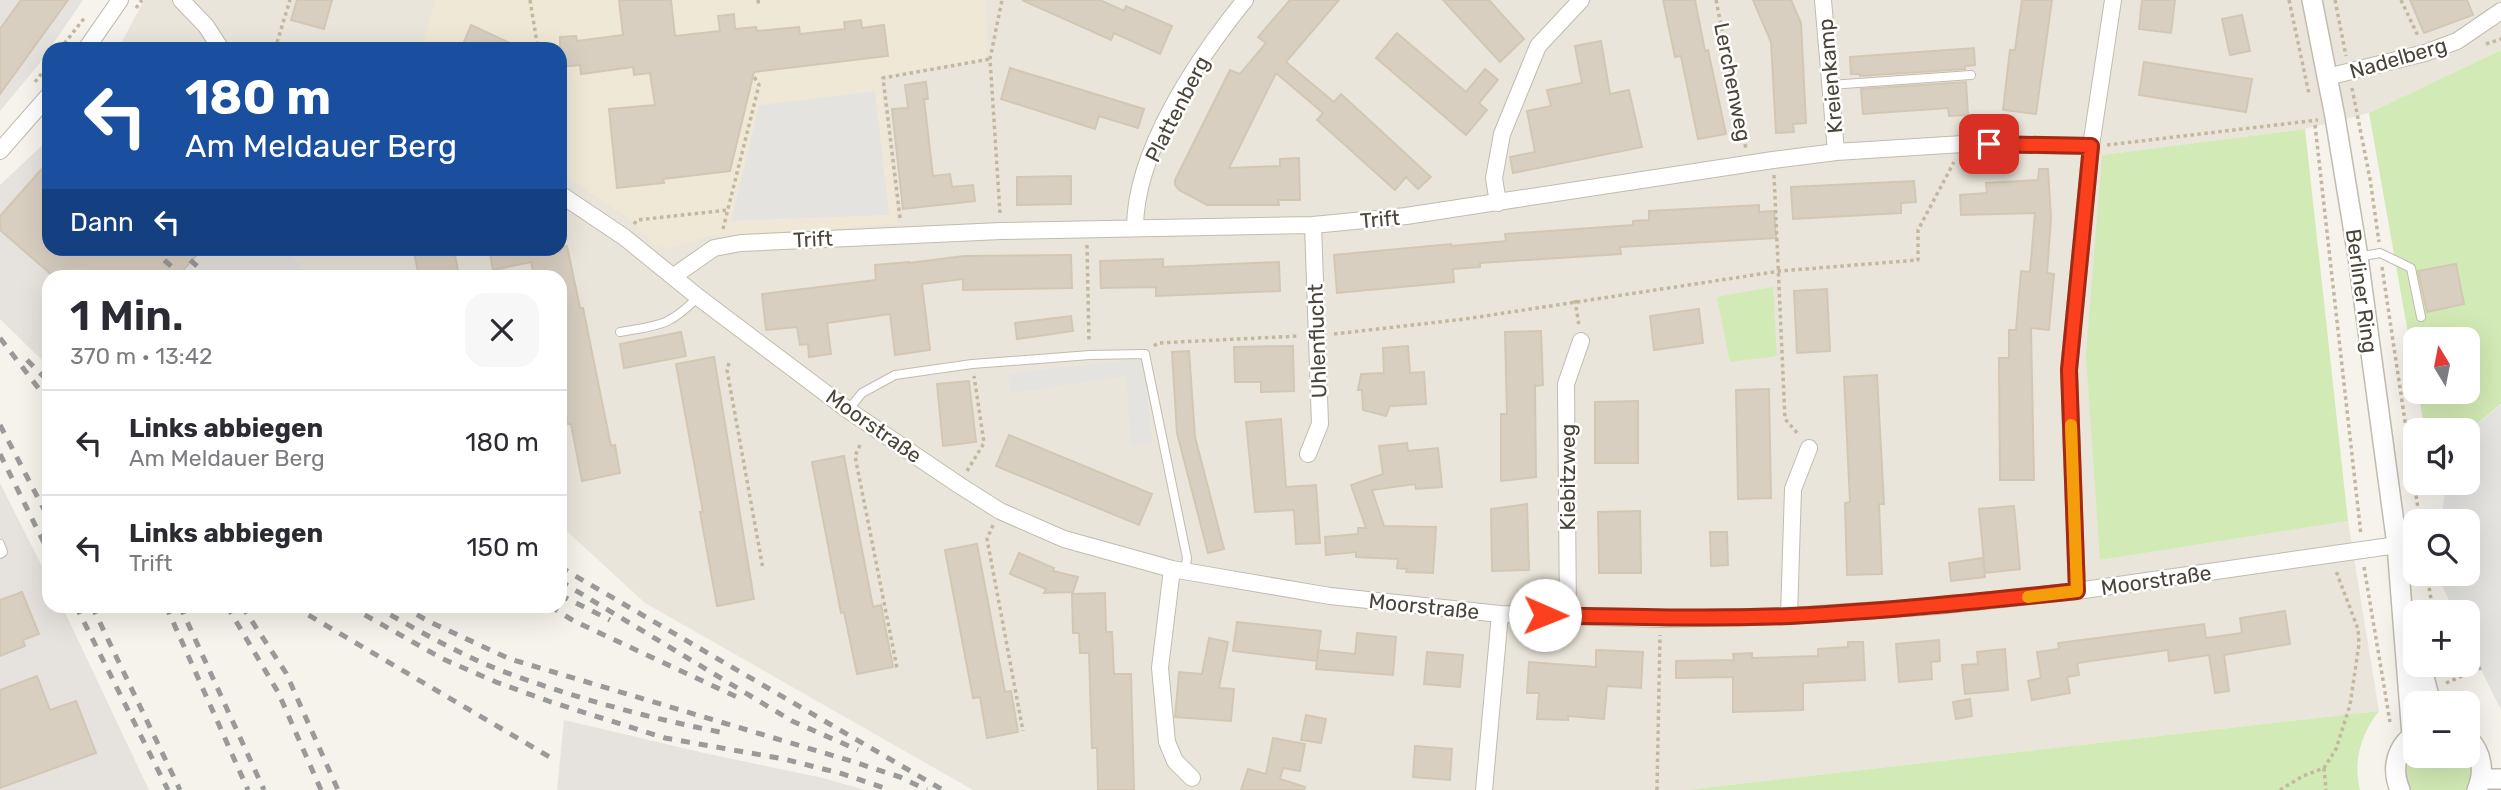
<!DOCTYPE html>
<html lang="de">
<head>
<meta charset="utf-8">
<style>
	body { margin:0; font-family:Rubik,sans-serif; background:#f7f7f7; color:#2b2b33; height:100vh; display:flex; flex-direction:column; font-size:26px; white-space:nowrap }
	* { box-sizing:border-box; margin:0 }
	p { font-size:23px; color:#7c7c81 }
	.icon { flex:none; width:38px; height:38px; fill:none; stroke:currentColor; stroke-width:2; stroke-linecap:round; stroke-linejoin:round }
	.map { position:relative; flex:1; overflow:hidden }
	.sheet { position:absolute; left:42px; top:270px; width:525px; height:343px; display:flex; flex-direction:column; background:#fff; border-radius:21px; box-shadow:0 7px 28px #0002 }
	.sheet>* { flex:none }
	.hud { position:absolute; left:42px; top:42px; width:525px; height:214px; border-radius:21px; box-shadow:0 7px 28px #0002; background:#1a4fa0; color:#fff; overflow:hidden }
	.needle { width:46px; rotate:350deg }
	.buttons { position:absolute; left:2403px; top:327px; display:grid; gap:14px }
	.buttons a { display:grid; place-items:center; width:77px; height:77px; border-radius:14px; background:#fff; box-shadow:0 7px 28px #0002; font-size:35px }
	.pin { position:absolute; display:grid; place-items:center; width:60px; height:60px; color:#fff; margin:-30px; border-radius:14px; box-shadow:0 4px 10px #0006 }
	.me { position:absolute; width:77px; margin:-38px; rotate:91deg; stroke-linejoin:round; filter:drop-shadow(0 0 5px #0008) }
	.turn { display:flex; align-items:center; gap:24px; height:147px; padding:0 28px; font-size:32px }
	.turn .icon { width:91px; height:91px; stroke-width:2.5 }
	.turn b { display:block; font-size:49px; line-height:60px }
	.then { display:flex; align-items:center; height:66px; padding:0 28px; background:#0003; gap:14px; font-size:26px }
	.round { display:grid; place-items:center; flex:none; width:74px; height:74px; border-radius:21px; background:#f7f7f7 }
	.head { display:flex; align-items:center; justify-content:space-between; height:119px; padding:0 28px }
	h1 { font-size:42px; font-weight:600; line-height:52px }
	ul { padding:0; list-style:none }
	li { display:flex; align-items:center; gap:21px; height:105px; padding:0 28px; border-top:2px solid #e1e1e2 }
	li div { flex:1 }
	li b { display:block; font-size:26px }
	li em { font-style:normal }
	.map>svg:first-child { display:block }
	.residential { fill:#eae5da }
	.industrial { fill:#e6e2dd }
	.education { fill:#efe8d6 }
	.green { fill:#d2eab5 }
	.parking { fill:#e5e3e0 }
	.building { fill:#d8cfc1; stroke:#d3c7b4; stroke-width:2 }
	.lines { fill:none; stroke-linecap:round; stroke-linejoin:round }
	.service-casing { stroke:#c2bbae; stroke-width:10 }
	.minor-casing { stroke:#c2bbae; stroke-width:18 }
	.tertiary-casing { stroke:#c2bbae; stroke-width:22 }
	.path { stroke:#c4b79f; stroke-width:3.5; stroke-dasharray:3.5 3.5; stroke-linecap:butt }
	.service { stroke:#fff; stroke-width:8 }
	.minor { stroke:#fff; stroke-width:16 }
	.tertiary { stroke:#fff; stroke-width:19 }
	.rail { stroke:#9a9a9a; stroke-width:5; stroke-dasharray:9 9; stroke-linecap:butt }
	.route-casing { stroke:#a42913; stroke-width:18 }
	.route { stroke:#fc3f1d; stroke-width:12 }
	.slow { stroke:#f59e0b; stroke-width:12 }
	.labels { text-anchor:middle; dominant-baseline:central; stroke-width:5; stroke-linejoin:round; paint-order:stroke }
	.street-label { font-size:21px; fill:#4b4439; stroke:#fff }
</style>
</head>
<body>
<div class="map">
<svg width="2501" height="790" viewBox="0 0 2501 790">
	<rect width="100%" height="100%" fill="#f6f3ec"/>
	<path class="residential" d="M144,0H2501V50L2369,113L2305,129L2103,155L2100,560L2348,521L2379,711L1686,790H973L645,603L560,525V276H312L285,249L560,248V49H118Z"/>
	<path class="industrial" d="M0,0H83L39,64L0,111Z
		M49,139V248L285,249L312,276H49V367L0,319V185Z
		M0,483L49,580V606H62L149,790H0Z
		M564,720L704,753L823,778L865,790H557Z"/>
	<path class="education" d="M436,0H985L987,58L880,76L898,224L711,236L667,249L655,246L632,221L576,183L560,175V49H421Z"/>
	<path class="green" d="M2501,50V404L2468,431L2425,430L2418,392H2468V340H2415V373L2369,113Z
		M2305,129L2348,521L2100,560L2086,355L2102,155Z
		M1773,287L1777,356L1730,362L1717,297Z
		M2379,711C2361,734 2353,760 2360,790H1686Z
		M2415,741V756H2468V746L2475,760L2471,790H2406L2401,762Z"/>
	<path class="parking" d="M875,91L889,215L731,221L759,105Z
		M1144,358L1152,444L1131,445L1126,376L1011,393L1008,374Z
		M2501,405V710L2468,643V612H2454L2437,574H2468V522L2441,521L2446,483H2468V431Z"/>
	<path class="building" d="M21,0H68L0,94V29Z
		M297,0H332L324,29L291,20Z
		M619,0H671L675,36L720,31L718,16L734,14L735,29L756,27L757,31L799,27L800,34L845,29L844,22L861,20L862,28L884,25L888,56L754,72L730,171L663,179L664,183L617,188L609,109L655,105L650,73L634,75L633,67L581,74L580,65L560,67V37L576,36L577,41L623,35Z
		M1022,0H1100L1124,11L1126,6L1172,26L1160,54L1114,33L1111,40Z
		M1290,0H1339L1286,62L1334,102L1341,94L1431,177L1418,189L1406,177L1395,190L1317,120L1323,113L1276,73L1229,168L1280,166V159L1299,158L1300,200H1278L1279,205H1207L1179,190L1175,185V180L1230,70L1240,74L1266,43L1258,37Z
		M1443,0H1489L1524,39L1500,62Z
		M1663,0H1695L1705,51L1708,50L1726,134L1698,139L1681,56L1675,57Z
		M1753,0H1791L1801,23L1806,123L1793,124L1794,132L1776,133L1771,42Z
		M2022,0H2052L2036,114L2003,110L2010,50H2015Z
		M2142,0H2175L2171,33L2139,29Z
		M2410,0H2467L2473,15L2424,33Z
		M2242,15L2250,51L2230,55L2222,19Z
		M471,25L523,49H461Z
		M1397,33L1466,92L1485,69L1498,80L1479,103L1487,110L1466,135L1376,58Z
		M1601,41L1610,94L1629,90L1642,147L1513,173L1510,157L1535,152L1527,111L1551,106L1547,90L1582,83L1575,46Z
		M1974,48L1975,65L1965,66V69L1860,76V74H1851L1850,57Z
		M2144,62L2252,79L2246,112L2139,95Z
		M1010,68L1144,109L1138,128L1099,116L1095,129L1001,99Z
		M926,82L928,99H924L933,176L950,174L952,187L973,185L975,201L903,209L892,109L908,108L905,85Z
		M1966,82L1968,115L1949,116L1948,108L1863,114L1861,89Z
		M49,161V248H203L178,276H53L0,230V216Z
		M2039,169H2048L2051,218L2047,273L2054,274L2049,330L2031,328L2034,480H2000L1999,358H2009V330H2016L2021,271L2030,272L2035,213L1961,215L1960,195L1987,193L1986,183L2038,180Z
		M1071,176V204L1017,205V177Z
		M1914,181L1916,202L1901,203V213L1793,219L1791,187Z
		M1759,205V212L1774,211L1776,238L1620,247L1621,254L1480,263V267L1453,269L1454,282L1337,293L1334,255L1451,244V246L1506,241L1505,234L1633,225V221L1649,220V211Z
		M567,246L580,308H583L611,446L615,445L620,473L582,481L571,424H568L560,386V276H534L531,262L493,270L489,248H559L560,253V247Z
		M413,248H449L451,256L455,255L459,276H419Z
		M1071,255L1072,288L963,290V279L922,284L930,350L895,355L890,314L827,323L831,354L809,357L808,344L800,345L797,327L766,330L762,294L876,280L875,265L909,262V263L964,256Z
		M1163,259V267L1279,262L1280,291L1156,296V287L1101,288L1100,261Z
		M2456,264L2464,304L2427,312L2418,271Z
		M1827,289L1830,351L1797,353L1794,291Z
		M1699,309L1703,343L1654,350L1650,316Z
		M1071,316L1073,331L1017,339L1015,323Z
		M1541,331L1543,385L1535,386L1536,477L1501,481V414H1507L1505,332Z
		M681,332L686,356L624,368L620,344Z
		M1293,346L1294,391L1261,392V382H1235L1234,347Z
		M1408,346L1410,373L1424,372L1426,404L1390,406L1386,416L1363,410L1362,390H1358L1361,374L1384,373L1383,348Z
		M1189,351L1195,437L1224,549L1208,553L1177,433L1172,352Z
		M714,357L754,599L717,606L700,512H703L676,364Z
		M1877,375L1884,504H1879L1882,574L1847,575L1845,503L1850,502L1844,377Z
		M969,381L976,442L943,446L937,384Z
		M1769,389L1771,498L1738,499L1736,390Z
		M1638,401V463H1595V402Z
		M1281,419L1286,487L1316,485L1320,543L1296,544L1294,510L1255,512L1246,422Z
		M1009,435L1152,494L1139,525L996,466Z
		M1407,443L1408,451L1438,448L1442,487L1416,489L1415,484L1372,490L1384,526L1436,527L1433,573L1406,572L1407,569L1397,568L1398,559L1356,557V552L1326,555L1325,537L1358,534V528H1366L1351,485L1383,474L1379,446Z
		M844,456L873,607L881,605L893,667L857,674L844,612L841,613L812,462Z
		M1527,504L1529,570L1492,571L1491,509Z
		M2014,506L2020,569L1985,573L1979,509Z
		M1640,511L1641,573H1599L1598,512Z
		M1710,532H1727L1728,565L1711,566Z
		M977,544L1005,692L1011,691L1018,732L987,738L980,697L973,698L945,550Z
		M1019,553L1054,568L1053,571L1078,577L1073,592L1044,593L1046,589L1010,574Z
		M1983,558L1985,577L1951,581L1949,563Z
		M22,592L39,634L23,640L25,646L0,656V600Z
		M1105,593L1106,632H1112L1114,674H1131L1134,790H1098L1097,748H1092L1089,653H1080L1079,633H1073L1072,594Z
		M2285,611L2290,644L2224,655L2229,691L2215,693L2209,655L2169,661L2168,650L2077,663L2079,675L2067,677L2070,693L2032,700L2028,681L2041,678L2037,652L2059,649L2058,643L2204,624L2206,638L2242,633L2240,618Z
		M1237,622L1321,631L1317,661L1233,651Z
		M1357,633L1396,637L1393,675L1316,669L1318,650L1355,654Z
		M1209,638L1228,642L1219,688L1234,689L1231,721L1175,717L1179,672L1202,674Z
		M1939,640L1940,661L1931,662L1932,679L1899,682L1896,644Z
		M1848,642H1863L1865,680L1803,683V710L1733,712V677L1676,678V661L1734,660L1733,654L1752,653V658L1818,656V649L1848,647Z
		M2005,649L2008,690L1965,694L1962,665L1978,664L1977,652Z
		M1596,650L1643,652L1641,688L1607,686L1604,719L1568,716V720L1537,719L1539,693H1527L1529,662L1596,667Z
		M1427,652L1463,655L1460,687L1424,684Z
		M37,676L50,710L76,701L96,753L0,788V690Z
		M1970,699L1972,716L1956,719L1953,702Z
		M1306,715L1326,719L1321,743L1301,740Z
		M1273,738L1305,744L1300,771L1283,768L1280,779L1305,787L1304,790H1241L1248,769L1266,774Z
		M1415,746L1452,749L1450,780L1413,777Z"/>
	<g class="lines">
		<g class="service-casing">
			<path id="service" d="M1830,85L1971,75
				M2358,257L2380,253L2411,268L2421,317
				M620,332C660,325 668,327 698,297
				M848,410L862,393L895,375L972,364L1090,355L1145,354L1187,558L1185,571
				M0,544L3,552L0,554"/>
		</g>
		<g class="minor-casing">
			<path id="minor" d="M181,0L206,26L221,49
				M1823,0L1836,152
				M86,49L120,0
				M2327,77L2425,53L2457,41L2501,11
				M0,151L49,95
				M560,194L624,237L698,297L848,410L959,485L1000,511L1064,539L1172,569L1330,596L1500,614L1660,619L1789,616L1937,606L2077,591L2397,545
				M1498,203L1494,178L1502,134L1538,46L1581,0
				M1135,228C1135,151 1198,58 1245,0
				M674,276L714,248L741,243L1001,231L1313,225L1406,216L1773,160L1836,152L1963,144L2091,146
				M1308,454L1320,424L1313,225
				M1172,569L1160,668L1167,742L1175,761L1192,778
				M2077,591L2069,370L2091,146L2113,0
				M1568,616L1566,384L1581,341
				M1789,616L1793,489L1809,448
				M1484,790L1500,614"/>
		</g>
		<g class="tertiary-casing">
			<path id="tertiary" d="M2312,0L2335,117L2358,257L2397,545L2412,736
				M2421,665L2431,704
				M2468,738C2482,753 2485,771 2477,790
				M2481,779H2501
				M2400,790C2391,769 2396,747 2415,734"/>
		</g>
		<path class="path" d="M530,0L538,49
			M758,0L759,6
			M1716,0L1746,149
			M2289,0L2309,94
			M2335,0L2346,56
			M2401,0L2418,36
			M136,8L142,0
			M2486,44L2501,39
			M60,49L86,16
			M275,49L290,0
			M35,82L49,64
			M2352,88L2370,179L2379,242
			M2315,125L2361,535
			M2107,145L2318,120
			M1774,175L1785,419L1799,435
			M1000,213L990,59L1002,0
			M900,218L883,78L990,59
			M634,224L637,220L728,210
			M723,229L759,85L753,75
			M1087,245L1089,342
			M2382,267L2420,522
			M1575,300L1579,326
			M1334,334L1465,319L1780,271L1918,260V230L1954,162
			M1154,346L1158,343L1299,336
			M729,363L727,370L763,569
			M860,445L855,456L897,668
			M967,471L984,443L974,376
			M993,525L987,539L1023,731
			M2364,567L2390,722
			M2427,574L2433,612
			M2446,683L2483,667
			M2324,768L2326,790
			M1657,790L1660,635
			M2280,790L2303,776L2324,768L2336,749L2350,705L2359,644L2358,629L2336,571"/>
		<use href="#service" class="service"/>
		<use href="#minor" class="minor"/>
		<use href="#tertiary" class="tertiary"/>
		<path class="rail" d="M151,248L182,276
			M177,248L208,276
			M0,338L49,402
			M27,360L49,382
			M0,425L49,519
			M0,454L49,553
			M560,567L943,790
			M560,581L792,721L858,750
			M560,595L610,620
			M76,606L168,790
			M92,606L180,790
			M166,606L248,790
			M180,606L264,790
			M227,606L278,692L321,790
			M242,606L286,673L338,790
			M293,606L553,759
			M349,606L443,659L496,682L551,702L665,738L784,759L843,774L890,790
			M375,606C419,631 465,658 513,675C582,700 653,719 725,733
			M401,606L432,623L510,659L851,761L900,777L927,790
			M550,606L574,621L739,698"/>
	</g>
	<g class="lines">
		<g class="route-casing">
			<path id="route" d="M1545,615C1627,617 1708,619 1790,616C1886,611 1982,601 2077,591L2069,370L2091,146L1989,144"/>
		</g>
		<use href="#route" class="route"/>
		<path class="slow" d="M2028,597L2077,591L2071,425"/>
	</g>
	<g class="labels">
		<g class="street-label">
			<text transform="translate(2398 58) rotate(-16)">Nadelberg</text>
			<text transform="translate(1830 76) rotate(-95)">Kreienkamp</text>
			<text transform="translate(1733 82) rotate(79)">Lerchenweg</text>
			<text transform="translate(1177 109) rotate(-63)">Plattenberg</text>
			<text transform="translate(1380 219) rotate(-5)">Trift</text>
			<text transform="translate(813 239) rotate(-3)">Trift</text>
			<text transform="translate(2362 291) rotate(82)">Berliner Ring</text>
			<text transform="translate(1317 341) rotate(-92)">Uhlenflucht</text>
			<text transform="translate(874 426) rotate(35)">Moorstraße</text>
			<text transform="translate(1567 477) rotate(-90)">Kiebitzweg</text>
			<text transform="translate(2156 580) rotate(-8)">Moorstraße</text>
			<text transform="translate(1424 606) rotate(6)">Moorstraße</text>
		</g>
	</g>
</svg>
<div class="buttons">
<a><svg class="needle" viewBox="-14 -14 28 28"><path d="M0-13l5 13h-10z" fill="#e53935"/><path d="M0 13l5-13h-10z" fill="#7c7c81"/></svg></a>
<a><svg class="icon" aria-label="sound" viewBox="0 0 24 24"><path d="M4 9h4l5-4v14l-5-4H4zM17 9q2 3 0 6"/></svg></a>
<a><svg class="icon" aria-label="search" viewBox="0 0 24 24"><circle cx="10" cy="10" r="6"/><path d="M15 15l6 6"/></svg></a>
<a>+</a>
<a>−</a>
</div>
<div class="pin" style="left:1989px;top:144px;background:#d93025"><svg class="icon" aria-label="arrive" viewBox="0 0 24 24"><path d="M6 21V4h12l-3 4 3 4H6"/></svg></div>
<svg class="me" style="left:1545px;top:615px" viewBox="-20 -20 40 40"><circle r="19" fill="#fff"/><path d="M0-13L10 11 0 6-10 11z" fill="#fc3f1d"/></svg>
<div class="hud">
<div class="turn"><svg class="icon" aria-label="left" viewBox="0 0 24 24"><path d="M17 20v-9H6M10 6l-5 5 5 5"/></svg><div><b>180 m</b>Am Meldauer Berg</div></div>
<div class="then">Dann<svg class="icon" aria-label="left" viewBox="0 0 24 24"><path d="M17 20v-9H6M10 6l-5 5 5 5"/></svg></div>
</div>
<section class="sheet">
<div class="head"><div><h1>1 Min.</h1><p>370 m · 13:42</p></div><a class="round"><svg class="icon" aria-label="close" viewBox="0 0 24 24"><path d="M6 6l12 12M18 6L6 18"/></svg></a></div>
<ul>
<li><svg class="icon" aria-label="left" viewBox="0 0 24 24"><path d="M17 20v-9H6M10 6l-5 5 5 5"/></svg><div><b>Links abbiegen</b><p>Am Meldauer Berg</p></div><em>180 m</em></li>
<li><svg class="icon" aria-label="left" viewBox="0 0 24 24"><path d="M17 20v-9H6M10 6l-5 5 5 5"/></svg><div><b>Links abbiegen</b><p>Trift</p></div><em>150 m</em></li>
</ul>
</section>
</div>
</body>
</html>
